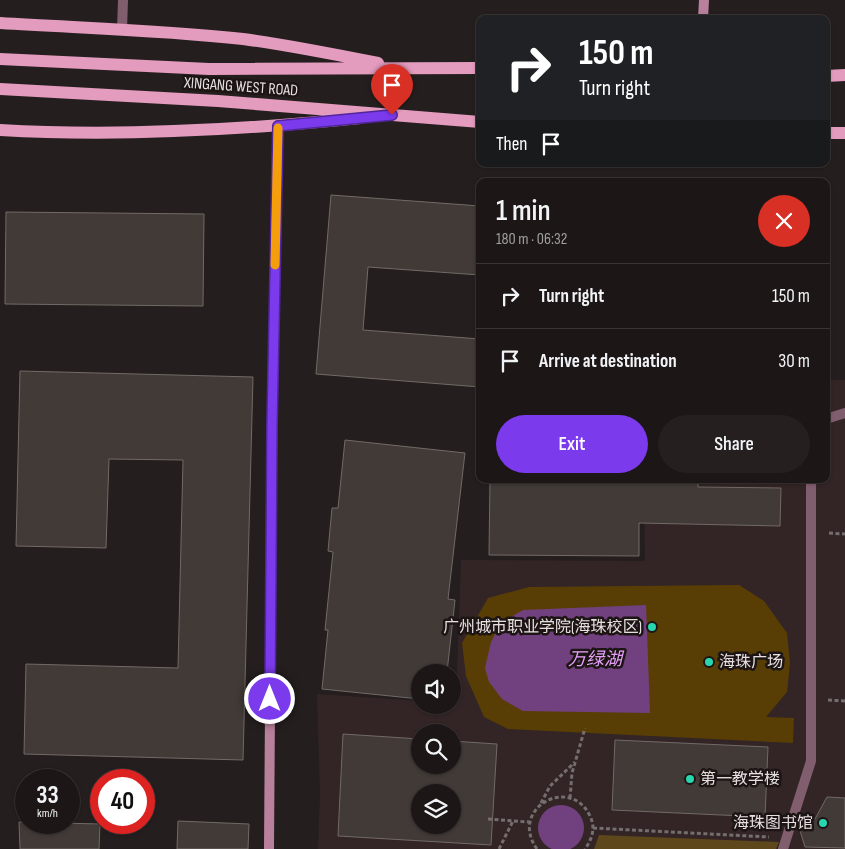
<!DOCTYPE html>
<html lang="en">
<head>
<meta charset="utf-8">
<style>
	body { margin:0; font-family:"Sofia Sans Condensed","Noto Sans SC",sans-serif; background:#251f1f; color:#f1f3f6; height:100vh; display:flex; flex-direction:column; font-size:19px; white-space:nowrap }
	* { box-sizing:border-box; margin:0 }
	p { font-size:16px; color:#a09fa1 }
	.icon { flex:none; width:28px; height:28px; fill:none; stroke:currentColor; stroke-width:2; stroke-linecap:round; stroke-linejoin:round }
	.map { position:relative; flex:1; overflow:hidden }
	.details { position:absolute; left:476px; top:178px; width:354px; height:305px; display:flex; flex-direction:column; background:#1c1616; border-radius:10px; box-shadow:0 1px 4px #0004,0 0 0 1px #3a3535 }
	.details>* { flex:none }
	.banner { position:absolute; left:476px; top:15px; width:354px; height:152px; border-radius:10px; box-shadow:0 1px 4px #0004,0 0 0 1px #3a3535; background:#202124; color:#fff; overflow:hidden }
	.controls { position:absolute; left:411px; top:664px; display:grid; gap:10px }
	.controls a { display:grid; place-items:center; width:50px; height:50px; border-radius:50%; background:#1c1616; box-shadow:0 1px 4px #0004,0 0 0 1px #3a3535; font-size:25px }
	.speed { position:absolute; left:15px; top:769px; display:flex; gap:10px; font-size:25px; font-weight:700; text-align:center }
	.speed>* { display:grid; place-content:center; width:65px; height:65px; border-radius:50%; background:#1c1616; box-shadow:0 1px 4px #0004,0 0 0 1px #3a3535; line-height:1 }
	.speed small { font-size:12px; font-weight:400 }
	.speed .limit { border:8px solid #d22; background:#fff; color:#111 }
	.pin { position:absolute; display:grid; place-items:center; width:42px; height:42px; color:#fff; margin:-51px -21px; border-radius:50% 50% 50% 0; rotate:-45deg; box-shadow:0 0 5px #0007 }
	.pin .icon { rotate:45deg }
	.me { position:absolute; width:55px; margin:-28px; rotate:0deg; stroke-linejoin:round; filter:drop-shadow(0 0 4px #0008) }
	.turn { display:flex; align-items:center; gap:18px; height:105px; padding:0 20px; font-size:22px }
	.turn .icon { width:65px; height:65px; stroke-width:2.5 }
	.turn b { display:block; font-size:35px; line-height:42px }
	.then { display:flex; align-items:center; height:48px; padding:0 20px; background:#0003; gap:10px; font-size:19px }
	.round { display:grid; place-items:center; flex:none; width:52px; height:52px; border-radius:26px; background:#251f1f }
	.head { display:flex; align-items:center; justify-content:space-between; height:85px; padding:0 20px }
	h1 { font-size:30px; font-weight:600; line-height:38px }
	.action { display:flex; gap:10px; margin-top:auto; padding:10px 20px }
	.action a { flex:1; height:58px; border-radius:30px; background:#7c3aed; color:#fff; font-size:20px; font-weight:600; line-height:58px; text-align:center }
	.action a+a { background:#251f1f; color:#f1f3f6 }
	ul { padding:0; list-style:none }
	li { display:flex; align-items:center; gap:15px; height:65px; padding:0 20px; border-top:1px solid #3a3535 }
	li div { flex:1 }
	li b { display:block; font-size:19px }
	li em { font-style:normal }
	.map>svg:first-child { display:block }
	.built { fill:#332525; fill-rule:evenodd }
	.green { fill:#583e05 }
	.forest { fill:#5e471b }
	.water { fill:#71407f }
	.building { fill:#413a37; stroke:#726a66; fill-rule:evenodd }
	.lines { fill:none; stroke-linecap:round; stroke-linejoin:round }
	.path { stroke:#746e6e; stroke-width:3; stroke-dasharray:4 2.5; stroke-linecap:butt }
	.lane { stroke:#805e6e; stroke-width:10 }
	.secondary { stroke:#b8809b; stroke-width:10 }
	.primary { stroke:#e39bbe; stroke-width:12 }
	.route-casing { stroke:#51269a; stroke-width:12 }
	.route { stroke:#7c3aed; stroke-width:9 }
	.slow { stroke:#f59e0b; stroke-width:9 }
	.poi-dot { fill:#28d5ad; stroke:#1c1514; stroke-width:2 }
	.labels { text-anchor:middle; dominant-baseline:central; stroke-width:5; stroke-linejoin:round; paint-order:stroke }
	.street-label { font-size:16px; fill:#e6e0e0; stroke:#1c1514 }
	.poi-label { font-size:16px; fill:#e6e0e0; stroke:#1c1514; text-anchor:end }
	.water-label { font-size:18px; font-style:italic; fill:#e6a0f9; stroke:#1c1514 }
</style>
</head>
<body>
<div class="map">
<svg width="845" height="849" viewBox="0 0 845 849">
	<rect width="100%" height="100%" fill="#251e1e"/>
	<path class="built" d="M826,380H845V849H318L320,794L317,694L420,701V705L456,703L461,560L645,561L644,479H826ZM420,732H452V765H420ZM420,792H452V825H420Z"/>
	<path class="green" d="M739,585L764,601L787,633L790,663L787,692L766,717L794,718L793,743L508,729L484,717L466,676L462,643L488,598L529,587Z"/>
	<path class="forest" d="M599,835L779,842L776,849H594Z"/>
	<path class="water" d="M646,605L650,713L523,711L502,699L489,682L485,668L491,642L501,623L523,610Z
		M538 828a23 23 0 1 1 46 0a23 23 0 1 1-46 0Z"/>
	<path class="building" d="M331,195L480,206V275L368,267L363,330L480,339V387L316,374Z
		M6,212L204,214L203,306L5,304Z
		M20,371L253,377L243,760L24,754L26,664L178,668L183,460L109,459L106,548L16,546Z
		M345,440L465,453L448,599L455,600L447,672H420V699L322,689L328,630H325L333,552L328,551L332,508H338Z
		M490,479H698V487L781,488L780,526L639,523V556L489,555Z
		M343,734L420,739V765H452V741L497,744L491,845L338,836ZM420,792H452V825H420Z
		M615,740L768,747L765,817L612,810Z
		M827,797L845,798V848L805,847L798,824L800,820L815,819Z
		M178,821L249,824L248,849H177Z
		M19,822L100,824L99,849H20Z"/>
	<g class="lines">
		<path class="path" d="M829,533L845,534
			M828,700L845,701
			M570,798L572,773L585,728
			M541,803L550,786L575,762
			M488,819L529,822
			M593,828L769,837
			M499,849L513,821
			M537,849C508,809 570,774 590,816C596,828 592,839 585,849"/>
		<path class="lane" d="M122,30L123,0
			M826,419L845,413
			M783,849L811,761V479"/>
		<path class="secondary" d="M703,19L704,0
			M269,849L272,425L278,126"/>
		<path class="primary" d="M0,23C81,28 162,30 243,39C288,45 333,54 378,63
			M0,59L209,69L480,68
			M826,76L845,75
			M0,89L218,101L480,122
			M0,130C120,137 241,130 360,118
			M826,133H845"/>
	</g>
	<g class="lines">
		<g class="route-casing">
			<path id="route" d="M270,699L272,425L278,126L392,115"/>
		</g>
		<use href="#route" class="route"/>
		<path class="slow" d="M275,265L278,128"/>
	</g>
	<g class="poi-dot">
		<circle cx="652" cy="627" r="5"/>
		<circle cx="709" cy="662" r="5"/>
		<circle cx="690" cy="779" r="5"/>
		<circle cx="823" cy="823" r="5"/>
	</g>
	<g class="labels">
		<g class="street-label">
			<text transform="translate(241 87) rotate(4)">XINGANG WEST ROAD</text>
		</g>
		<g class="poi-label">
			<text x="642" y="627">广州城市职业学院(海珠校区)</text>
			<text x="719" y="662" text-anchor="start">海珠广场</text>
			<text x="700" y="779" text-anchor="start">第一教学楼</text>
			<text x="813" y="823">海珠图书馆</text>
		</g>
		<g class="water-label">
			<text x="595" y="659">万绿湖</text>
		</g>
	</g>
</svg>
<div class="controls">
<a><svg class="icon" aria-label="sound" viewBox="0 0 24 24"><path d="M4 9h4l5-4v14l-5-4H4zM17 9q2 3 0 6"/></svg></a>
<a><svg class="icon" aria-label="search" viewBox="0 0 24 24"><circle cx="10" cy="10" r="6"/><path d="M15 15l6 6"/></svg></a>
<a><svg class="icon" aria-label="layers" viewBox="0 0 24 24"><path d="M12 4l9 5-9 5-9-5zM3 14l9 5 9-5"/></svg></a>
</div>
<div class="speed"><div>33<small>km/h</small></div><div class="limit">40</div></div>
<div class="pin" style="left:392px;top:115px;background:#d93025"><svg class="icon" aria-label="arrive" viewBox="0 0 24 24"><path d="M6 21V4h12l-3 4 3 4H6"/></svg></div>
<svg class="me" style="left:270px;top:699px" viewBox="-20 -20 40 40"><circle r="17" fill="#7c3aed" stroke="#fff" stroke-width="3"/><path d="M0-11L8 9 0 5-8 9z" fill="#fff"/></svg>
<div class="banner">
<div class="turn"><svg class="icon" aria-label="right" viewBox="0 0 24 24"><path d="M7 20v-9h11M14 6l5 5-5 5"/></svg><div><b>150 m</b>Turn right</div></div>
<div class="then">Then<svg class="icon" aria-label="arrive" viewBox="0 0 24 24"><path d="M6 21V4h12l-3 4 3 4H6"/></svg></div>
</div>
<section class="details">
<div class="head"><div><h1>1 min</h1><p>180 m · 06:32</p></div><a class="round" style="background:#d93025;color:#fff"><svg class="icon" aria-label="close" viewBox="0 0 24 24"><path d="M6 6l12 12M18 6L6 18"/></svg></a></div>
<ul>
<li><svg class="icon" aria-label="right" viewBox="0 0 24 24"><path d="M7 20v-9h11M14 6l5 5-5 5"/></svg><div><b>Turn right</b></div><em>150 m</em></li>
<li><svg class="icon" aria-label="arrive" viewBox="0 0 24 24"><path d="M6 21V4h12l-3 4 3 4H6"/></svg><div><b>Arrive at destination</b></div><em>30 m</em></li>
</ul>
<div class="action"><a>Exit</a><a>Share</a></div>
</section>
</div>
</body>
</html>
